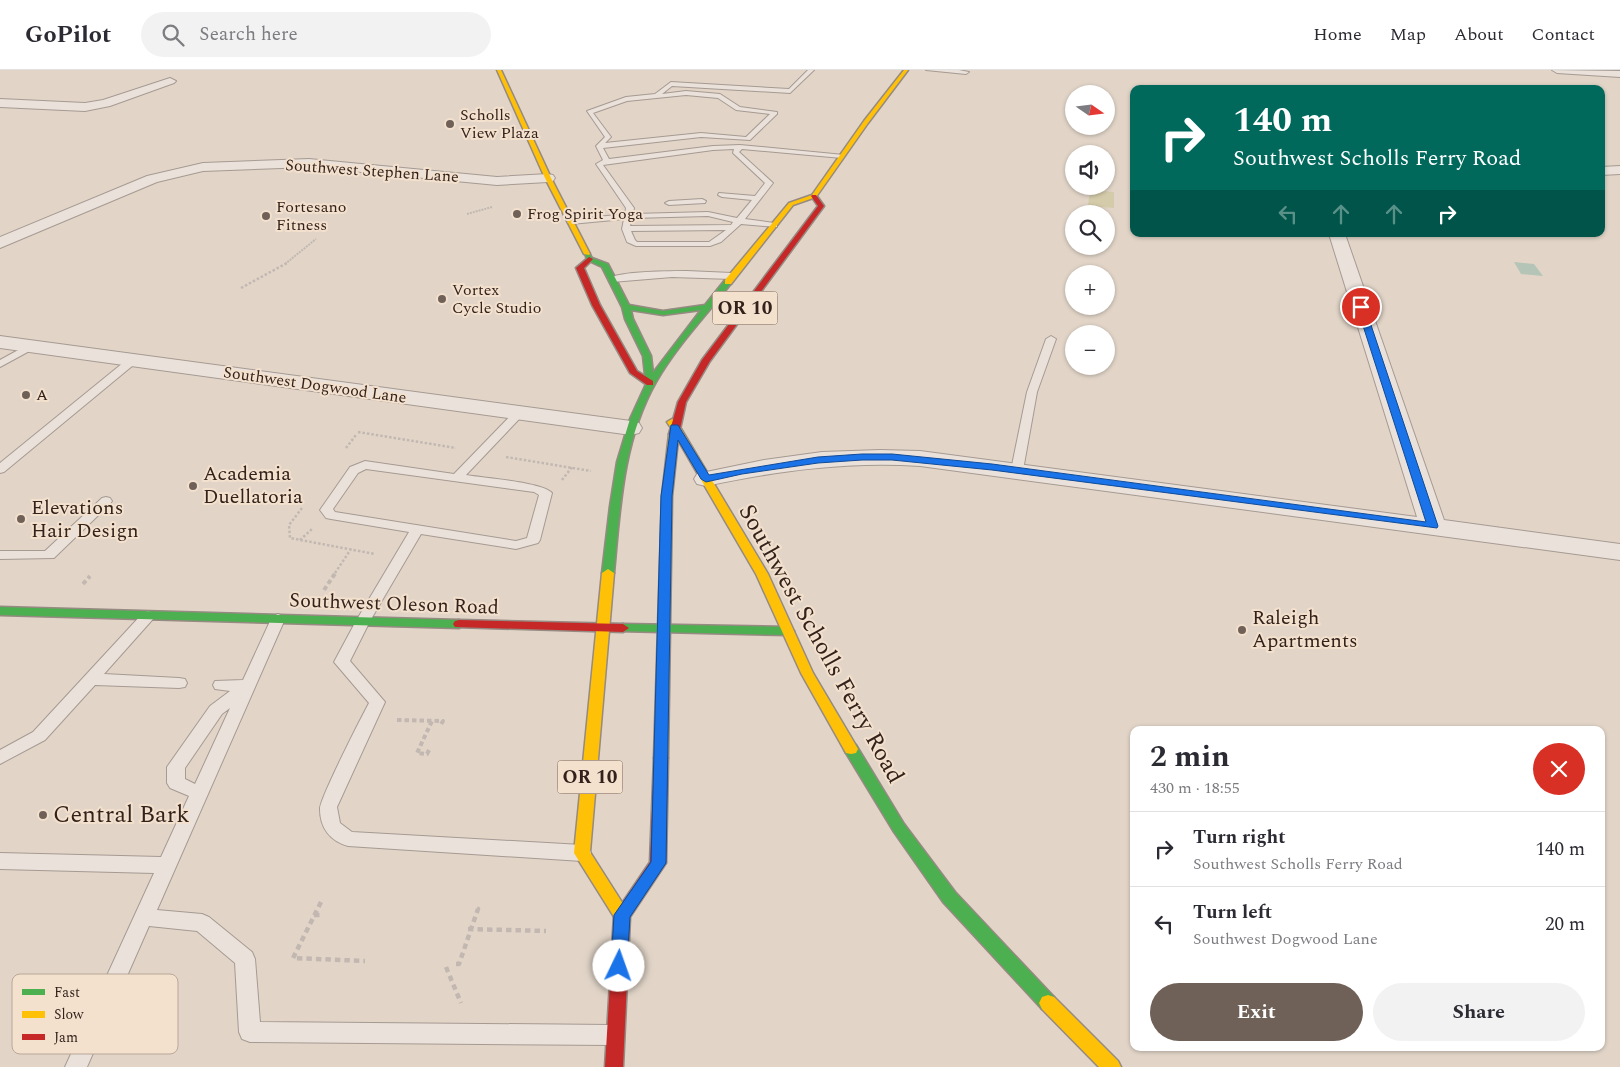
<!DOCTYPE html>
<html lang="en">
<head>
<meta charset="utf-8">
<style>
	body { margin:0; font-family:Spectral,serif; background:#f2f2f3; color:#2b2b33; height:100vh; display:flex; flex-direction:column; font-size:19px; white-space:nowrap }
	* { box-sizing:border-box; margin:0 }
	p { font-size:16px; color:#7c7c81 }
	.icon { flex:none; width:28px; height:28px; fill:none; stroke:currentColor; stroke-width:2; stroke-linecap:round; stroke-linejoin:round }
	.map { position:relative; flex:1; overflow:hidden }
	.side { position:absolute; left:1130px; top:656px; width:475px; height:325px; display:flex; flex-direction:column; background:#fff; border-radius:10px; box-shadow:0 1px 4px #0004 }
	.side>* { flex:none }
	.hud { position:absolute; left:1130px; top:15px; width:475px; height:152px; border-radius:10px; box-shadow:0 1px 4px #0004; background:#00695c; color:#fff; overflow:hidden }
	.needle { width:32px; rotate:104deg }
	.controls { position:absolute; left:1065px; top:15px; display:grid; gap:10px }
	.controls a { display:grid; place-items:center; width:50px; height:50px; border-radius:50%; background:#fff; box-shadow:0 1px 4px #0004; font-size:25px }
	.pin { position:absolute; display:grid; place-items:center; width:42px; height:42px; color:#fff; margin:-21px; border:2px solid #fff; border-radius:50%; box-shadow:0 1px 5px #0007 }
	.me { position:absolute; width:55px; margin:-28px; rotate:3deg; stroke-linejoin:round; filter:drop-shadow(0 0 4px #0008) }
	.turn { display:flex; align-items:center; gap:18px; height:105px; padding:0 20px; font-size:22px }
	.turn .icon { width:65px; height:65px; stroke-width:2.5 }
	.turn b { display:block; font-size:35px; line-height:42px }
	.lanes { display:flex; align-items:center; height:48px; padding:0 20px; background:#0003; justify-content:center; gap:25px; direction:ltr }
	.lanes .off { opacity:.35 }
	.round { display:grid; place-items:center; flex:none; width:52px; height:52px; border-radius:26px; background:#f2f2f3 }
	.overview { display:flex; align-items:center; justify-content:space-between; height:85px; padding:0 20px }
	h1 { font-size:30px; font-weight:700; line-height:38px }
	.cta { display:flex; gap:10px; margin-top:auto; padding:10px 20px }
	.cta a { flex:1; height:58px; border-radius:30px; background:#706158; color:#fff; font-size:20px; font-weight:700; line-height:58px; text-align:center }
	.cta a+a { background:#f2f2f3; color:#2b2b33 }
	ul { padding:0; list-style:none }
	li { display:flex; align-items:center; gap:15px; height:75px; padding:0 20px; border-top:1px solid #e1e1e2 }
	li div { flex:1 }
	li b { display:block; font-size:19px }
	li em { font-style:normal }
	header { display:flex; align-items:center; gap:30px; box-sizing:border-box; height:70px; padding:0 25px; background:#fff; border-bottom:1px solid #e1e1e2 }
	header strong { font-size:24px }
	nav { display:flex; gap:28px; margin-inline-start:auto; font-size:18px }
	.search { width:350px; height:45px; background:#f2f2f3; display:flex; align-items:center; gap:12px; box-sizing:border-box; padding:0 18px; border-radius:28px; color:#7c7c81; font-size:19px }
	.map>svg:first-child { display:block }
	.green { fill:#d4cbaa }
	.water { fill:#b4c4b6 }
	.lines { fill:none; stroke-linecap:round; stroke-linejoin:round }
	.lane-casing { stroke:#a69a92; stroke-width:2 }
	.street-casing { stroke:#a69a92; stroke-width:2 }
	.fast-casing { stroke:#968a82; stroke-width:3 }
	.slow-casing { stroke:#968a82; stroke-width:3 }
	.jam-casing { stroke:#968a82; stroke-width:3 }
	.path-far3 { stroke:#c2b8b1; stroke-width:2; stroke-dasharray:2 1; stroke-linecap:butt }
	.path-far2 { stroke:#c2b8b1; stroke-width:2.5; stroke-dasharray:2.5 2; stroke-linecap:butt }
	.path-far1 { stroke:#c2b8b1; stroke-width:4; stroke-dasharray:4.5 3; stroke-linecap:butt }
	.path { stroke:#c2b8b1; stroke-width:4.5; stroke-dasharray:5.5 4; stroke-linecap:butt }
	.lane { fill:#e9e1da; fill-rule:evenodd }
	.street { fill:#e9e1da; fill-rule:evenodd }
	.fast { fill:#4caf50; fill-rule:evenodd }
	.slow { fill:#ffc107; fill-rule:evenodd }
	.jam { fill:#c62828; fill-rule:evenodd }
	.route { fill:#1a73e8; stroke:#114b97 }
	.poi-dot { fill:#706158; stroke:#f3e0cd; stroke-width:2 }
	.labels { text-anchor:middle; dominant-baseline:central; stroke-width:4; stroke-linejoin:round; paint-order:stroke }
	.far-poi-label { font-size:16px; fill:#33221c; stroke:#f3e0cd; text-anchor:start }
	.far-street-label { font-size:16px; fill:#33221c; stroke:#f3e0cd }
	.shield { fill:#f3e0cd; stroke:#6d5b51; stroke-width:1 }
	.shield-label { font-size:19px; font-weight:bold; fill:#33221c }
	.poi-label { font-size:20px; fill:#33221c; stroke:#f3e0cd; text-anchor:start }
	.street-label { font-size:20px; fill:#33221c; stroke:#f3e0cd }
	.near-street-label { font-size:24px; fill:#33221c; stroke:#f3e0cd }
	.near-poi-label { font-size:24px; fill:#33221c; stroke:#f3e0cd; text-anchor:start }
	.key { fill:#f3e0cd; stroke:#b9a798; stroke-width:1 }
	.key-label { font-size:14px; fill:#33221c }
</style>
</head>
<body>
<header>
<strong>GoPilot</strong>
<div class="search"><svg class="icon" aria-label="search" viewBox="0 0 24 24"><circle cx="10" cy="10" r="6"/><path d="M15 15l6 6"/></svg>Search here</div>
<nav><a>Home</a><a>Map</a><a>About</a><a>Contact</a></nav>
</header>
<div class="map">
<svg width="1620" height="997" viewBox="0 0 1620 997">
	<rect width="100%" height="100%" fill="#e2d5c8"/>
	<path class="green" d="M1090,120L1114,122V138L1088,136Z"/>
	<path class="water" d="M1514,192L1534,194L1543,206L1521,204Z"/>
	<g class="lines">
		<g class="lane-casing">
			<path id="lane" d="M808,0H814L790,23L672,16L662,24L686,21L720,24L740,37L777,42V44L750,70L701,67L603,78L609,89L713,76L740,75L844,85V87L842,88L742,79L739,82L773,113L745,149L774,153H777V157L741,154L721,172L710,176H636L627,172L622,159L624,149L571,154L567,152L571,150L625,144L626,138L596,94L603,90L596,76L605,67L587,41L626,27L655,24L671,12L789,19ZM686,25L718,28L736,40L770,44L746,67L701,63L605,73L611,67L593,43L627,31ZM734,79L733,83L765,113L755,126L719,123L718,125L722,127L752,130L737,148L708,142L633,144L634,138L603,95L713,80ZM708,146L733,152L731,155L630,156L632,148ZM726,160L709,172H637L635,170L631,161Z
				M926,0H959L969,2L966,4Z
				M702,129L706,131L705,133L669,135L665,133L669,131Z
				M687,201L732,203L736,206L732,209L672,207L612,212L608,209C618,201 672,201 687,201Z
				M1051,266L1056,269L1037,322L1023,400L1021,403H1013L1011,400L1027,322L1046,269Z
				M31,273L36,276L35,278L0,297V290Z
				M133,287L137,288L138,290L137,292L4,402L0,403V393L129,288Z
				M519,340L523,341L525,343L523,345L466,405C483,408 543,412 552,423L540,470L538,473L516,479L421,464L370,551L350,591L385,632L337,737L340,753L352,762L582,775L589,778L591,783L589,788L582,791L348,776C330,771 320,758 320,739C319,730 361,648 369,633L334,592L356,551L409,462L331,449L326,448L320,440L350,397L365,391L454,404L515,341ZM366,399L534,422L539,425L527,468L516,471L335,442L333,439L358,403Z
				M106,427L110,428L112,431L110,434L54,488L0,489V481H45L102,428Z
				M148,541L153,543L155,546L153,549L104,604L179,608L185,609L187,613L185,617L179,618L95,615L45,670L0,694V680L33,662L143,543Z
				M278,544L283,546L285,549L157,840L202,844L209,847L252,882L255,889L260,952L612,955L620,958L623,965L620,972L612,975L250,972L242,969L239,962L235,893L197,861L149,856L87,997H65L154,803L0,799V783L161,787L189,726L170,718L167,713V697L210,636L230,621L215,619L213,615L215,611L243,610L271,549L273,546ZM230,638L195,714L185,709V698L222,644Z"/>
		</g>
		<g class="street-casing">
			<path id="street" d="M1552,0L1620,1V7L1557,3Z
				M170,8L176,11L174,13L110,36L85,41L0,37V29L85,33L103,30Z
				M309,89L497,107L548,104L553,105L555,108L553,111L548,112L497,115L309,97L203,101L157,112L0,178V167L147,106L203,93Z
				M1620,96V104L1601,105V97Z
				M1329,164H1345L1444,450L1620,474V490L920,396C847,391 777,401 706,416L697,414L694,409L697,404L706,402L764,390L822,382L880,380L920,381L1417,447Z
				M0,266L631,351L639,353L642,358L639,363L631,365L0,278Z"/>
		</g>
		<g class="fast-casing">
			<path id="fast" d="M585,183H589L592,188L608,194L629,235L663,241L705,235L725,210L732,212C707,245 677,275 656,312C623,370 620,438 614,503L608,507L602,503L610,436L617,392L630,349L646,314L643,286L625,249L622,237L602,197L587,190ZM631,240L663,245L701,240L653,303L651,286L633,249Z
				M0,537L459,550L465,554L459,558L0,545Z
				M623,554L788,557L794,561L788,565L619,561L617,558L619,555Z
				M851,674L856,675L904,754L955,822L1054,927L1057,933L1054,939L1048,941L1042,939L943,832L894,762L846,683L844,679L846,675Z"/>
		</g>
		<g class="slow-casing">
			<path id="slow" d="M497,0H501L551,108L590,184L589,185L584,184L545,108Z
				M904,0H908L868,53L816,127L793,135L731,214H725V210L789,133L812,125L864,51Z
				M672,349L677,352L768,504L813,603L858,679L856,683L851,684L846,683L801,603L756,504L678,370L672,426L668,688L666,692L661,693L656,692L654,688L662,426L669,364L673,361L667,352Z
				M608,499L614,503L590,782L630,845L628,850L622,852L616,850L574,783L602,503Z
				M1048,925L1054,927L1118,991L1121,997H1099L1042,939L1039,933L1042,927Z"/>
		</g>
		<g class="jam-casing">
			<path id="jam" d="M812,125H816L824,136L710,291L686,332L679,364L677,366H671L669,364L678,332L702,290L818,136L811,126Z
				M589,187L593,189L584,198L600,235L637,301L653,311V315H647L630,303L592,235L576,198Z
				M459,550L623,554L629,558L623,562L455,557L453,554L455,551Z
				M661,683L666,684L668,688L666,793L630,847L623,997H605L614,845L650,792L654,688L656,684Z"/>
		</g>
		<path class="path-far3" d="M467,144L492,137
			M285,194L316,169"/>
		<path class="path-far2" d="M241,218L287,193
			M358,362L456,378
			M346,378L356,365
			M506,387L591,401
			M562,410L572,397
			M302,438L289,455L290,468L375,484
			M300,470L312,459
			M335,503L351,479"/>
		<path class="path-far1" d="M83,514L90,506
			M324,520L336,502
			M397,650L443,651L440,656
			M429,680L427,684L417,683L432,651"/>
		<path class="path" d="M321,832L293,888L365,891
			M314,845H322
			M468,859L546,861
			M456,894H459L478,839L475,838
			M446,897L461,933"/>
		<use href="#lane" class="lane"/>
		<use href="#street" class="street"/>
		<use href="#fast" class="fast"/>
		<use href="#slow" class="slow"/>
		<use href="#jam" class="jam"/>
	</g>
	<path class="route" d="M1361,234L1365,237L1438,456L1437,458L992,400L892,390H862L818,393L742,404L706,412L701,409L678,370L672,426L666,793L630,847L627,896L625,902L619,904L613,902L611,896L614,845L651,792L661,426L671,355H678L709,405L818,387L862,384H892L992,394L1426,452L1357,237Z"/>
	<g class="poi-dot">
		<circle cx="450" cy="54" r="5"/>
		<circle cx="517" cy="144" r="5"/>
		<circle cx="266" cy="146" r="5"/>
		<circle cx="442" cy="229" r="5"/>
		<circle cx="26" cy="325" r="5"/>
		<circle cx="193" cy="416" r="5"/>
		<circle cx="21" cy="449" r="5"/>
		<circle cx="1242" cy="560" r="5"/>
		<circle cx="43" cy="745" r="5"/>
	</g>
	<g class="labels">
		<g class="far-poi-label">
			<text x="460" y="45">Scholls<tspan x="460" dy="18">View Plaza</tspan></text>
			<text x="276" y="137">Fortesano<tspan x="276" dy="18">Fitness</tspan></text>
			<text x="527" y="144">Frog Spirit Yoga</text>
			<text x="452" y="220">Vortex<tspan x="452" dy="18">Cycle Studio</tspan></text>
			<text x="36" y="325">A</text>
		</g>
		<g class="far-street-label">
			<text transform="translate(372 101) rotate(4)">Southwest Stephen Lane</text>
			<text transform="translate(315 315) rotate(8)">Southwest Dogwood Lane</text>
		</g>
		<g class="shield">
			<rect x="712.5" y="221.5" width="65" height="33" rx="4"/>
			<rect x="557.5" y="690.5" width="65" height="33" rx="4"/>
		</g>
		<g class="shield-label">
			<text x="745" y="238">OR 10</text>
			<text x="590" y="707">OR 10</text>
		</g>
		<g class="poi-label">
			<text x="203" y="404">Academia<tspan x="203" dy="23">Duellatoria</tspan></text>
			<text x="31" y="438">Elevations<tspan x="31" dy="23">Hair Design</tspan></text>
			<text x="1252" y="548">Raleigh<tspan x="1252" dy="23">Apartments</tspan></text>
		</g>
		<g class="street-label">
			<text transform="translate(394 534) rotate(2)">Southwest Oleson Road</text>
		</g>
		<g class="near-street-label">
			<text transform="translate(821 574) rotate(61)">Southwest Scholls Ferry Road</text>
		</g>
		<g class="near-poi-label">
			<text x="53" y="745">Central Bark</text>
		</g>
	</g>
	<rect x="12" y="904" width="166" height="80" rx="8" class="key"/>
	<rect x="22" y="919" width="23" height="6" fill="#4caf50"/>
	<rect x="22" y="941" width="23" height="7" fill="#ffc107"/>
	<rect x="22" y="964" width="23" height="6" fill="#c62828"/>
	<g class="key-label">
		<text x="54" y="927">Fast</text>
		<text x="54" y="949">Slow</text>
		<text x="54" y="972">Jam</text>
	</g>
</svg>
<div class="controls">
<a><svg class="needle" viewBox="-14 -14 28 28"><path d="M0-13l5 13h-10z" fill="#e53935"/><path d="M0 13l5-13h-10z" fill="#7c7c81"/></svg></a>
<a><svg class="icon" aria-label="sound" viewBox="0 0 24 24"><path d="M4 9h4l5-4v14l-5-4H4zM17 9q2 3 0 6"/></svg></a>
<a><svg class="icon" aria-label="search" viewBox="0 0 24 24"><circle cx="10" cy="10" r="6"/><path d="M15 15l6 6"/></svg></a>
<a>+</a>
<a>−</a>
</div>
<div class="pin" style="left:1361px;top:237px;background:#d93025"><svg class="icon" aria-label="arrive" viewBox="0 0 24 24"><path d="M6 21V4h12l-3 4 3 4H6"/></svg></div>
<svg class="me" style="left:619px;top:896px" viewBox="-20 -20 40 40"><circle r="19" fill="#fff"/><path d="M0-13L10 11 0 6-10 11z" fill="#1a73e8"/></svg>
<div class="hud">
<div class="turn"><svg class="icon" aria-label="right" viewBox="0 0 24 24"><path d="M7 20v-9h11M14 6l5 5-5 5"/></svg><div><b>140 m</b>Southwest Scholls Ferry Road</div></div>
<div class="lanes"><svg class="icon off" aria-label="left" viewBox="0 0 24 24"><path d="M17 20v-9H6M10 6l-5 5 5 5"/></svg><svg class="icon off" aria-label="ahead" viewBox="0 0 24 24"><path d="M12 20V5M6 11l6-6 6 6"/></svg><svg class="icon off" aria-label="ahead" viewBox="0 0 24 24"><path d="M12 20V5M6 11l6-6 6 6"/></svg><svg class="icon" aria-label="right" viewBox="0 0 24 24"><path d="M7 20v-9h11M14 6l5 5-5 5"/></svg></div>
</div>
<section class="side">
<div class="overview"><div><h1>2 min</h1><p>430 m · 18:55</p></div><a class="round" style="background:#d93025;color:#fff"><svg class="icon" aria-label="close" viewBox="0 0 24 24"><path d="M6 6l12 12M18 6L6 18"/></svg></a></div>
<ul>
<li><svg class="icon" aria-label="right" viewBox="0 0 24 24"><path d="M7 20v-9h11M14 6l5 5-5 5"/></svg><div><b>Turn right</b><p>Southwest Scholls Ferry Road</p></div><em>140 m</em></li>
<li><svg class="icon" aria-label="left" viewBox="0 0 24 24"><path d="M17 20v-9H6M10 6l-5 5 5 5"/></svg><div><b>Turn left</b><p>Southwest Dogwood Lane</p></div><em>20 m</em></li>
</ul>
<div class="cta"><a>Exit</a><a>Share</a></div>
</section>
</div>
</body>
</html>
